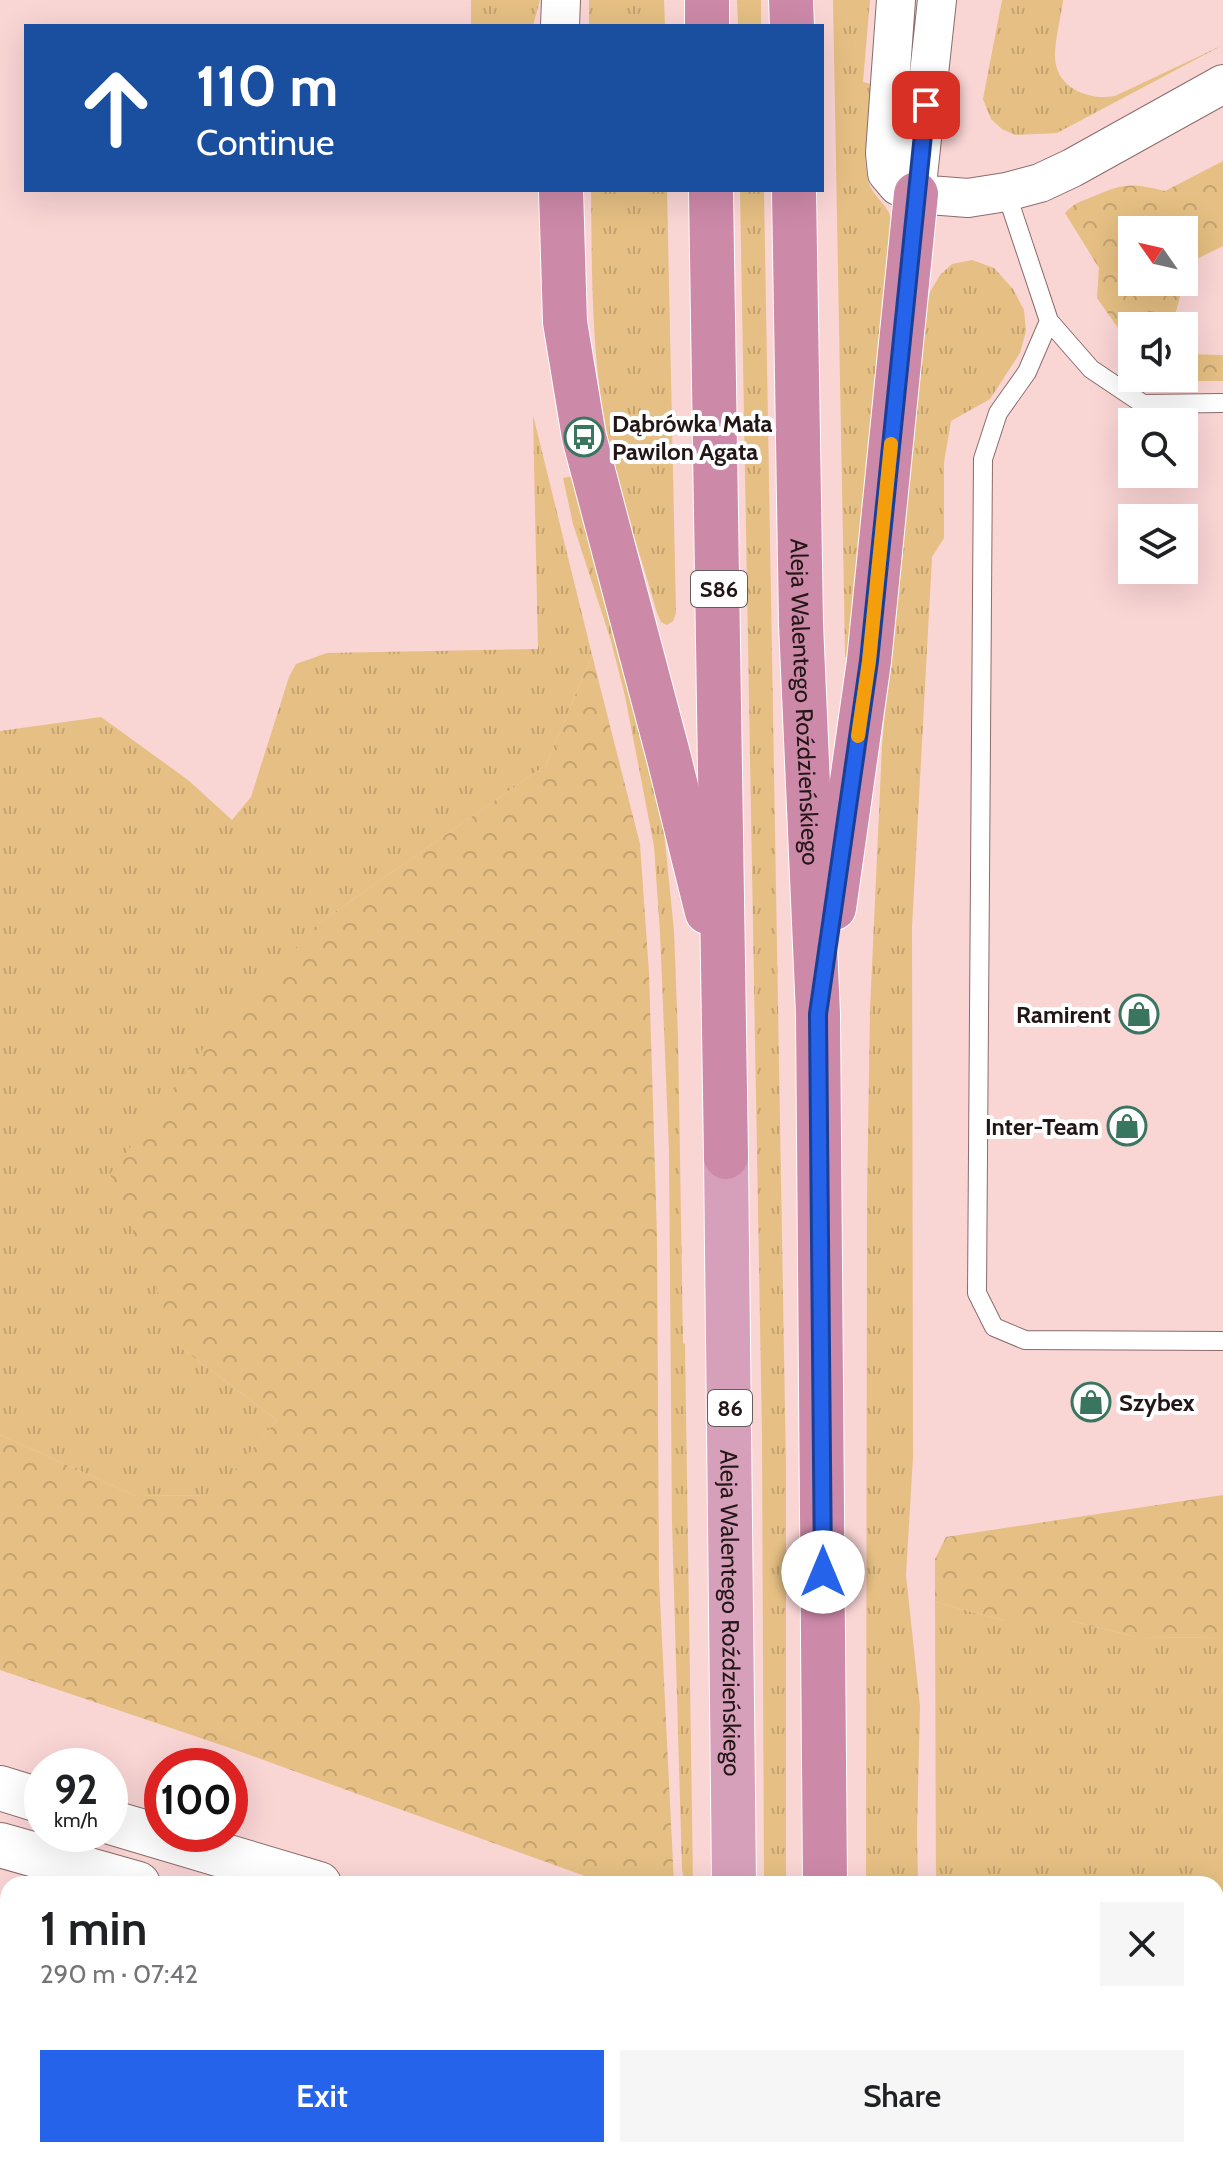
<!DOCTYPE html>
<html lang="en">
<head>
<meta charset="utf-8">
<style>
	body { margin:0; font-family:Cabin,sans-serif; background:#f6f6f6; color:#202124; height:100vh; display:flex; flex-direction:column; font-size:30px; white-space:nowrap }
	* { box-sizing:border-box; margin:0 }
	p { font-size:26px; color:#757577 }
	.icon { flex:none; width:44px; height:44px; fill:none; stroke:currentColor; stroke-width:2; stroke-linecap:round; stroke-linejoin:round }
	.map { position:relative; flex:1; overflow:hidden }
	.side { position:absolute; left:0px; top:1876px; width:1224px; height:282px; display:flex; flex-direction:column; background:#fff; border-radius:24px 24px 0 0; box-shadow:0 8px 32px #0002 }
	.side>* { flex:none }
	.banner { position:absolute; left:24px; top:24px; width:800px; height:168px; border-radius:0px; box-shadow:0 8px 32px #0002; background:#1a4fa0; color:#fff; overflow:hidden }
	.needle { width:52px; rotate:304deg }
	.controls { position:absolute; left:1118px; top:216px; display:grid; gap:16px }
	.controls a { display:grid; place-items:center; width:80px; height:80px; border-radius:0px; background:#fff; box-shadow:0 8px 32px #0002; font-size:40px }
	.speed { position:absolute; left:24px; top:1748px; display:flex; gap:16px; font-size:40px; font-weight:700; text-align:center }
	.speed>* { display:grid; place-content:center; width:104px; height:104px; border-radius:50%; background:#fff; box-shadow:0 8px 32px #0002; line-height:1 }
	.speed small { font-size:20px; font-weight:400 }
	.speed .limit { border:12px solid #d22; background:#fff; color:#111 }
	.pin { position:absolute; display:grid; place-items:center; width:68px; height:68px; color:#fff; margin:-34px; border-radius:16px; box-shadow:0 4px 12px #0006 }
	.me { position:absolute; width:88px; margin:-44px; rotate:0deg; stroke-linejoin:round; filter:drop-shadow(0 0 6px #0008) }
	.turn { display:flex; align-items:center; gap:28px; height:168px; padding:0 40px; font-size:36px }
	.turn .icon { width:104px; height:104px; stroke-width:2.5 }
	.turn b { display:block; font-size:56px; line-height:68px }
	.round { display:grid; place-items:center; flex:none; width:84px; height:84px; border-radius:0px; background:#f6f6f6 }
	.overview { display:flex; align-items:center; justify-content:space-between; height:136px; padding:0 40px }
	h1 { font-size:48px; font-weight:600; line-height:60px }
	.cta { display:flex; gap:16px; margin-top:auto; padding:16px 40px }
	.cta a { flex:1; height:92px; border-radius:0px; background:#2563eb; color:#fff; font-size:32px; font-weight:600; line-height:92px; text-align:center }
	.cta a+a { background:#f6f6f6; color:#202124 }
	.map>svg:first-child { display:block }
	.grass { fill:url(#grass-tufts) }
	.forest { fill:url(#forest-crowns) }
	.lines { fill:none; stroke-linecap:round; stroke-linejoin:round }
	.service-casing { stroke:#8b6c6b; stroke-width:20 }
	.minor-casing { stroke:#8b6c6b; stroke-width:40 }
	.tertiary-casing { stroke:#8b6c6b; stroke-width:46 }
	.trunk-casing { stroke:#fff; stroke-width:46 }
	.motorway-casing { stroke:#fff; stroke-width:46 }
	.service { stroke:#fff; stroke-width:18 }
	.minor { stroke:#fff; stroke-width:38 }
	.tertiary { stroke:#fff; stroke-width:44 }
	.trunk { stroke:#d7a0ba; stroke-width:44 }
	.motorway { stroke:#cd89a8; stroke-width:44 }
	.route-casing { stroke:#184099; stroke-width:20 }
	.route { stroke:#2563eb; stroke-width:14 }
	.slow { stroke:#f59e0b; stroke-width:14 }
	.labels { text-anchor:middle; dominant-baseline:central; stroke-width:8; stroke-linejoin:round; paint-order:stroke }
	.shield { fill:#fff; stroke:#655c5c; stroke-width:2 }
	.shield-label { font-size:22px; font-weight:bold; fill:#231616 }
	.poi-label { font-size:24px; font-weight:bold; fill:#231616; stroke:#fff; text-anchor:start }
	.street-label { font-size:24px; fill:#231616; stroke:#fff }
</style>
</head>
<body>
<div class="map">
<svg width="1223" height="2157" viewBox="0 0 1223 2157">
	<defs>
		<pattern id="grass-tufts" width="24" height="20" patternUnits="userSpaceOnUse" patternTransform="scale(2)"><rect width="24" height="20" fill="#e5bf83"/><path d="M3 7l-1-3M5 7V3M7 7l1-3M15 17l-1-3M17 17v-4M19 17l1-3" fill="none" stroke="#c4a370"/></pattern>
		<pattern id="forest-crowns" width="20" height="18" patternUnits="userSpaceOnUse" patternTransform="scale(2)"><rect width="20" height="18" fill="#e5bf83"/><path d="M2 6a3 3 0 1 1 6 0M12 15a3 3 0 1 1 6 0" fill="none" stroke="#c4a370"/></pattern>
	</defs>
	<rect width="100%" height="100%" fill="#f9d5d4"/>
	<path class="grass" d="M471,0H540L533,26H471Z
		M589,0H664L665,26H589Z
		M737,0H761V26H738Z
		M833,0H870L863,82L874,85C871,115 861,151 868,180C872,198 891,205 892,224L849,657H845L844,595Z
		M1002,0H1063C1061,18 1055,38 1055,56C1055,88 1089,101 1115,96L1223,45L1057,133L1015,135L1002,129L991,119L983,99Z
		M591,190H667L676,613L673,621L667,625L661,622L657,613C640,552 618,492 606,429C591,350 592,270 591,190Z
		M740,190H764L786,1471V1884H764L762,1434Z
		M972,260L994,268L1013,289L1024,310L1026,331L1020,353L990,399L951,421L944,462V538L932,557L912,927L913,1457L906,1575L920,1706L917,1832L918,1884H866L867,1200L870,1011L882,746L905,481L924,320L930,292L940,275L952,264Z
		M533,415L592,655L546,765L319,923L180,1347L277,1420L215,1495L136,1496L0,1435V731L101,717L188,780L232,820L251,797L289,677L296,664L327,653L538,649Z
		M578,475L660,807L664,831L674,931L678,1037L683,1343L685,1344L693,1884H685L682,1870L672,1522L669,1151L660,932L654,846L625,696L611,641L573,524L563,478Z
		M935,1602L1006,1621H1071L1137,1637L1223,1638V2052L1216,2050V1884H936Z
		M1126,2150H1194L1218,2157H1151Z"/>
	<path class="forest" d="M1223,161V246L1189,263L1184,282V230H1132V282H1184L1172,326H1132V348L1097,298L1099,268L1065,213C1074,203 1080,202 1092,197C1125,183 1130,183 1165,191Z
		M1184,354L1223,355V381H1187L1165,378H1184Z
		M592,655L640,844L649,973L657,1237L659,1579L674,1884H610L596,1880L233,1749L0,1670V1435L136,1496L214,1495L277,1420L180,1347L110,1174L213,1035L319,923L546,765Z
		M1223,1495V1638L1137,1637L1071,1621H1006L935,1602V1559L946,1537Z
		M499,2150H668V2157H498Z"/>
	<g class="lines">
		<g class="service-casing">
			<path id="service" d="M1006,192L1049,321L1091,369L1143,404L1223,403
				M1049,321L1027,372L998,413L983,459L977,1293L994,1327L1025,1340L1223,1341"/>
		</g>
		<g class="minor-casing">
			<path id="minor" d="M896,0L885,153L887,173L898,186L916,194L968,198L1006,192L1040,183L1072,168L1223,84
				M560,26L561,0
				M916,194L937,0
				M89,2157L90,2150"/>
		</g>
		<g class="tertiary-casing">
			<path id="tertiary" d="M0,1788L42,1801
				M110,1822L319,1884
				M0,1845L138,1884
				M1216,2137L1223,2139
				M1056,2150L1080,2157"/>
		</g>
		<g class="trunk-casing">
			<g id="trunk">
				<path id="s1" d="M726,1157L734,1884"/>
				<path d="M735,2150V2157"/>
				<path d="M824,2157V2150"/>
			</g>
		</g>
		<g class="motorway-casing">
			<g id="motorway">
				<path d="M707,0V26"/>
				<path d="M791,0L792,26"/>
				<path d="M561,190L565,322L584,437L669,758L707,912"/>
				<path d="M711,190L726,1157"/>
				<path id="s2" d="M794,190L801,624L818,1014L825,1884"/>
				<path d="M834,908L869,661L916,194"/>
			</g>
		</g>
		<use href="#service" class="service"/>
		<use href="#minor" class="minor"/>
		<use href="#tertiary" class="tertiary"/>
		<use href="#trunk" class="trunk"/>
		<use href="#motorway" class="motorway"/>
	</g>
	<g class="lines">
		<g class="route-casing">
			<path id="route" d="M823,1572L818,1014L869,661L926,105"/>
		</g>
		<use href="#route" class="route"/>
		<path class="slow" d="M858,736L869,661L891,444"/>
	</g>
	<defs>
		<g id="bus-ring" transform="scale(2)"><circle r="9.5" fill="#fff" stroke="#3a755f" stroke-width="1.5"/><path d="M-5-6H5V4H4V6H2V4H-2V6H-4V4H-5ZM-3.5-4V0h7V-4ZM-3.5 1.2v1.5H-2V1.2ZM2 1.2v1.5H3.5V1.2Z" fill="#3a755f"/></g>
		<g id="shop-ring" transform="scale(2)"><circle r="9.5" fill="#fff" stroke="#3a755f" stroke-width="1.5"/><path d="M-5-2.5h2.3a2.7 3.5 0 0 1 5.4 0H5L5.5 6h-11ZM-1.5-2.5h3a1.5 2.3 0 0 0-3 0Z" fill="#3a755f"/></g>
	</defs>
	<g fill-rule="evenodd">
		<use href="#bus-ring" x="584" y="437"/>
		<use href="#shop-ring" x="1139" y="1014"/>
		<use href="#shop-ring" x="1127" y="1126"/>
		<use href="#shop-ring" x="1091" y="1402"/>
	</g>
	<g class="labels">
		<g class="shield">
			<rect x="691" y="571" width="56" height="36" rx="6"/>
			<rect x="708" y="1390" width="44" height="36" rx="6"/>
		</g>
		<g class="shield-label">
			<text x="719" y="589">S86</text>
			<text x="730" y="1408">86</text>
		</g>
		<g class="poi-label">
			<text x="612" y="423">Dąbrówka Mała<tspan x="612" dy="28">Pawilon Agata</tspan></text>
			<text x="1111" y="1014" text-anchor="end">Ramirent</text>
			<text x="1099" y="1126" text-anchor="end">Inter-Team</text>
			<text x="1119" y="1402">Szybex</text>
		</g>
		<g class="street-label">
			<text stroke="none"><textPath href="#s2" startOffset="512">Aleja Walentego Roździeńskiego</textPath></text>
			<text stroke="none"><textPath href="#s1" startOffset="456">Aleja Walentego Roździeńskiego</textPath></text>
		</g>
	</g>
</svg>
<div class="controls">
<a><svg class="needle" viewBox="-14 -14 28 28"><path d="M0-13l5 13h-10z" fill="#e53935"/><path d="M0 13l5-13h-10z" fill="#757577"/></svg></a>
<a><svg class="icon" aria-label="sound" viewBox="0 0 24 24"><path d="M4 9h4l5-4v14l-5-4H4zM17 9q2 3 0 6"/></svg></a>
<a><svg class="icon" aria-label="search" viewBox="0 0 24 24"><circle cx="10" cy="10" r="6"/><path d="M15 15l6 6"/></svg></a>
<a><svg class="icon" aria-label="layers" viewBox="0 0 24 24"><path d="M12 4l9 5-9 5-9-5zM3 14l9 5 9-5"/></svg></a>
</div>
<div class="speed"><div>92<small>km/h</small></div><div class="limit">100</div></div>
<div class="pin" style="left:926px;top:105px;background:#d93025"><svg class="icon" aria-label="arrive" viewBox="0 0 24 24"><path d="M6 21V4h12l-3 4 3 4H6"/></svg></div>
<svg class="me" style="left:823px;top:1572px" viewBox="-20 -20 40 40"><circle r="19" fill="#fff"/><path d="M0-13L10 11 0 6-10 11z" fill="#2563eb"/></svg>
<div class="banner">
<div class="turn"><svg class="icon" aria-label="ahead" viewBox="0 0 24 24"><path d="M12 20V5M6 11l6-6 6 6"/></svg><div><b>110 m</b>Continue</div></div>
</div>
<section class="side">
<div class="overview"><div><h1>1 min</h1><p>290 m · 07:42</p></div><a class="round"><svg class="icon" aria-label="close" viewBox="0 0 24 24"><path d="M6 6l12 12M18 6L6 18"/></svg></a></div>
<div class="cta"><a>Exit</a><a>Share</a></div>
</section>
</div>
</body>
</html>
